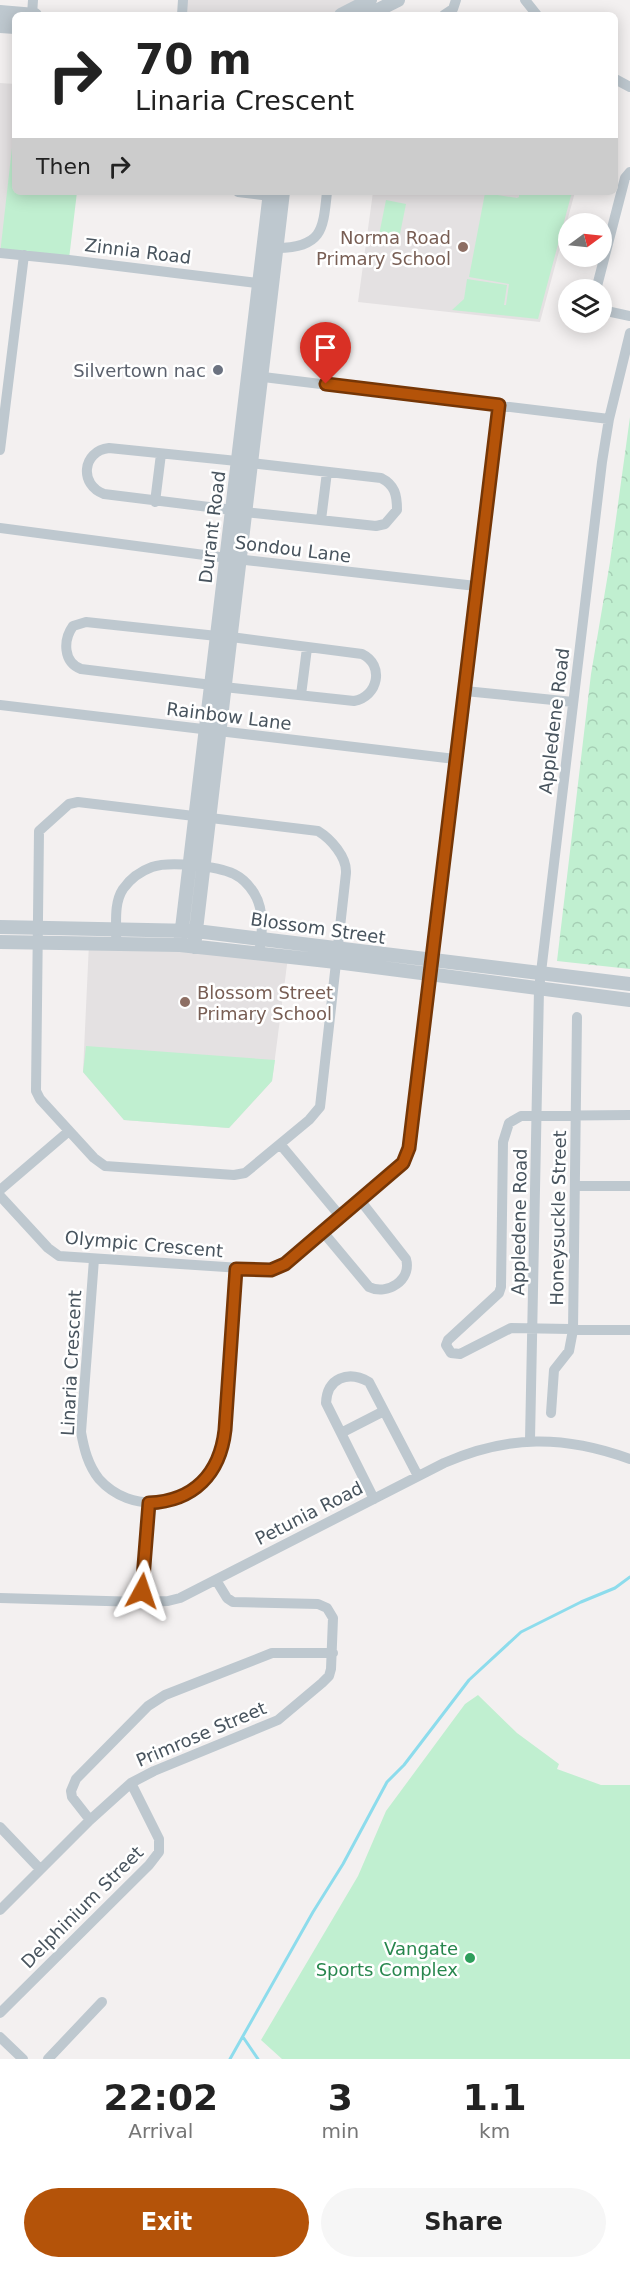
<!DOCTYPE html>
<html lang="en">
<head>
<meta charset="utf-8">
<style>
	body { margin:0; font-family:"DejaVu Sans",sans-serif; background:#f6f6f6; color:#222; height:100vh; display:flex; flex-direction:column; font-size:22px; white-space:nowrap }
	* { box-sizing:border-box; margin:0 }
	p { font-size:20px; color:#767676 }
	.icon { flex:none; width:33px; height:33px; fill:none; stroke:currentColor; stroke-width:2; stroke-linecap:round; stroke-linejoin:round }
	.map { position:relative; height:2059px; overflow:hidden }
	.panel { display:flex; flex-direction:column; background:#fff; flex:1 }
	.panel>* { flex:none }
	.hud { position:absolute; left:12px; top:12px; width:606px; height:183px; border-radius:9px; box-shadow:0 3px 15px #0003; background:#fff; color:#222; overflow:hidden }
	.needle { width:39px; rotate:75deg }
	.tools { position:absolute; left:558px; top:213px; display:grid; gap:12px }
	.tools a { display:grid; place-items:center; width:54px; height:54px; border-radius:50%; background:#fff; box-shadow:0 3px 15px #0003; font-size:30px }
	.pin { position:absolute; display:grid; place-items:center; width:51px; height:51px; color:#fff; margin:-62px -26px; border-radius:50% 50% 50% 0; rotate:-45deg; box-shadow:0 0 6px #0007 }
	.pin .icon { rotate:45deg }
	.me { position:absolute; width:66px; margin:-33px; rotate:5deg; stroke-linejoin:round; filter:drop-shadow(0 0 4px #0008) }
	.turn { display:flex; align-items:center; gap:21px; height:126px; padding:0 24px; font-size:27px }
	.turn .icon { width:78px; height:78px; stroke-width:2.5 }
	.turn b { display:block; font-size:42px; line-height:51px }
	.then { display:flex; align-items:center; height:57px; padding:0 24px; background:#0003; gap:12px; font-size:22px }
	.eta { display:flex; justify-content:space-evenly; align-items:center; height:102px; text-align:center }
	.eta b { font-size:36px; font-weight:600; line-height:42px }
	.action { display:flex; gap:12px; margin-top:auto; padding:12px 24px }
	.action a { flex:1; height:69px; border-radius:36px; background:#b45309; color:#fff; font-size:24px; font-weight:600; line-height:69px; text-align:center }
	.action a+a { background:#f6f6f6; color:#222 }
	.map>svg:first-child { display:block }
	.education { fill:#e4e1e2 }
	.park { fill:url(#park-crowns) }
	.pitch { fill:#c0efd0 }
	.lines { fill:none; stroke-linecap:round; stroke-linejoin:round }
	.stream { stroke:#8ddcec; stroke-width:3 }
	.minor { stroke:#bec8cf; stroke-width:10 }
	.tertiary { stroke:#bec8cf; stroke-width:14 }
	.route-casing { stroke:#753606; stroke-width:15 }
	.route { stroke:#b45309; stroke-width:10 }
	.education-dot { fill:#8d6e63; stroke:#fff; stroke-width:2 }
	.worship-dot { fill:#6b7280; stroke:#fff; stroke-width:2 }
	.leisure-dot { fill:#2e9e5b; stroke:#fff; stroke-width:2 }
	.labels { text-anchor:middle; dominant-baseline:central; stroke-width:5; stroke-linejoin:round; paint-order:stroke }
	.education-label { font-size:18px; fill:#785e54; stroke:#fff; text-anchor:end }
	.street-label { font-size:18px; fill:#48545e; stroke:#fff }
	.worship-label { font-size:18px; fill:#5b616d; stroke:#fff; text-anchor:end }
	.leisure-label { font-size:18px; fill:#27864d; stroke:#fff; text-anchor:end }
</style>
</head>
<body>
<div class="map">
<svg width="630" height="2059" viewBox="0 0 630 2059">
	<defs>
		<pattern id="park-crowns" width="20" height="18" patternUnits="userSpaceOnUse" patternTransform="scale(1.5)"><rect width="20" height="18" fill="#c0efd0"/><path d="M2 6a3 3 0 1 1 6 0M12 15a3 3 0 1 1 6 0" fill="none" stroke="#a6cfb5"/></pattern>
	</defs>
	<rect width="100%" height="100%" fill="#f3f0f0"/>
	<path class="education" d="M183,0H370L341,15H182Z
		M0,83L15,84V192H77L0,254Z
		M373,192H575L540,322L358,302Z
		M89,943L288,957L272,1081L229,1128L124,1120L83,1072Z"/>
	<path class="park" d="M630,417V969L557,961L591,674L610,562Z"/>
	<path class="pitch" d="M15,121V192H77L69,259L0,254Z
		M519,192H572L538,319L452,310L464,299L467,279L507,285L504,305H506L509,284L469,277L485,193L517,198L519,197Z
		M386,200L406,204L398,244L378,240Z
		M86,1046L275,1060L272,1081L229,1128L124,1120L83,1072Z
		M478,1695L517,1733L559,1764L557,1769L601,1785H630V2059H282L261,2040L358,1876L386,1811L465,1704Z"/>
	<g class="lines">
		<path class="stream" d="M243,2037L258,2059
			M230,2059L313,1912L343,1864L387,1782L404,1765L469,1680L521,1632L581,1602L615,1588L630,1577"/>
		<path class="minor" d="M525,0L537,15
			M32,15L33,0
			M182,15L183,0
			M444,15L453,9L456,0
			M615,79L630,87
			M238,192L270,196
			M277,248C322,247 323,231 327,192
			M0,253L69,260L265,284
			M596,290L625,178L630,172
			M602,310L630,316
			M255,376L609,419
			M0,450L24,255
			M155,502L161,454
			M233,510L104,494C79,485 82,451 109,448L237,461
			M245,512L376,526L385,524L397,510C397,495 395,485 381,478L251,463
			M321,520L327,472
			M0,528L227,558L476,586
			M212,685L81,669C63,662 63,640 73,626L86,622L217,636
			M224,687L354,701C378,697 385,665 362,654L231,637
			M465,691L573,702
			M301,695L307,648
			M0,705L455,759
			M78,802L318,831C331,839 347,857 346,873L320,1107L309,1120L245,1173L234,1175L105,1166L94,1158L40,1099L36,1091L39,831L69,804Z
			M116,943C117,926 113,904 123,889C130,879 141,871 152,867C170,861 217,866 234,874C242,878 249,885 254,893C264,909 263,929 260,947
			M630,1115L521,1116L509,1123L503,1142L501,1287L499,1293L448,1340L446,1345L451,1353L460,1354L511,1328L630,1330
			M280,1144L340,1216
			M575,1186H630
			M0,1190L69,1131
			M0,1196L48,1248L59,1256L271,1270L285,1264L403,1163L409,1148L499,405
			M323,1232L369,1287C387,1296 412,1280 406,1259L360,1200
			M94,1259L81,1432C84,1449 88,1465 99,1479C131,1515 188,1508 214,1469C222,1457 223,1444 225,1430L236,1269
			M551,1413L554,1370L569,1351L573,1330L577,1017
			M341,1433L384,1411
			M530,1440L539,989L602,462L609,419L630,333
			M374,1499L326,1403C327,1378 348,1370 369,1382L418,1476
			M0,1598L141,1602L168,1601L180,1598L444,1463C508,1435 564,1435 630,1459
			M141,1602L149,1503
			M90,1820L72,1797L71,1791L76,1779L148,1706L165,1695L272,1653H333
			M0,1827L40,1869
			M0,1910L90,1820L131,1783L154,1771L278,1720L322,1683L329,1676L331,1669L333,1618L327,1608L318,1604L233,1602L227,1598L216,1580
			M0,2013L149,1865L159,1852V1839L131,1783
			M0,2037L23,2059
			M48,2059L102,2002"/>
		<path class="tertiary" d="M0,12L35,15
			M341,15L370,0
			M368,15L398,0
			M0,26L15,27
			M0,927L196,931L630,984
			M0,942L180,945L336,962L630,1000
			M180,945L270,192
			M194,947L283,192"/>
	</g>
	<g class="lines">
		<g class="route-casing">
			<path id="route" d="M142,1591L149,1503C194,1501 220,1474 225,1430L236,1269L271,1270L285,1264L403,1163L409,1148L499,405L326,384"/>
		</g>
		<use href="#route" class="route"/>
	</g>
	<g class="education-dot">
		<circle cx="463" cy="247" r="6"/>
		<circle cx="185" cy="1002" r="6"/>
	</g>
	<circle class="worship-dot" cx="218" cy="370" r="6"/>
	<circle class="leisure-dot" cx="470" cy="1958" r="6"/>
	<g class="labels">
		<g class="education-label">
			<text x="451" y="237">Norma Road<tspan x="451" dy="21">Primary School</tspan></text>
			<text x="197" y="992" text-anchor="start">Blossom Street<tspan x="197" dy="21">Primary School</tspan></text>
		</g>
		<g class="street-label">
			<text transform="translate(138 251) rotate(7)">Zinnia Road</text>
			<text transform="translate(212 527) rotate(-83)">Durant Road</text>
			<text transform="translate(293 549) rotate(7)">Sondou Lane</text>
			<text transform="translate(229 716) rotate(7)">Rainbow Lane</text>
			<text transform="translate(554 721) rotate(-83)">Appledene Road</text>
			<text transform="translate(318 928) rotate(8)">Blossom Street</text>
			<text transform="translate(558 1218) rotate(-89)">Honeysuckle Street</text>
			<text transform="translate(519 1222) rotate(-89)">Appledene Road</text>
			<text transform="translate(144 1244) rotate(5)">Olympic Crescent</text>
			<text transform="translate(71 1363) rotate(-87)">Linaria Crescent</text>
			<text transform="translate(309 1513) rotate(-27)">Petunia Road</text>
			<text transform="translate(201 1734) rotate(-23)">Primrose Street</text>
			<text transform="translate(82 1907) rotate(-45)">Delphinium Street</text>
		</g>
		<g class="worship-label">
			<text x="206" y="370">Silvertown nac</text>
		</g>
		<g class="leisure-label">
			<text x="458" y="1948">Vangate<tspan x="458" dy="21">Sports Complex</tspan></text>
		</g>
	</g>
</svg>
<div class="tools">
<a><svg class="needle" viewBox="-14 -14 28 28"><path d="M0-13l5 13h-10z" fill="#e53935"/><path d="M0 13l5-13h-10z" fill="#767676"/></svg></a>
<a><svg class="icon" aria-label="layers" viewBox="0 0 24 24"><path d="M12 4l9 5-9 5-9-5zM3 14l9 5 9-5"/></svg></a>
</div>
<div class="pin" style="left:326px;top:384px;background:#d93025"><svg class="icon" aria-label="arrive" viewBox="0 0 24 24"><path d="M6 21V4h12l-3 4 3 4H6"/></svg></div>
<svg class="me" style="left:142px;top:1591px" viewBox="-20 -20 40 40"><path d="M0-17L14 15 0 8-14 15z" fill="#b45309" stroke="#fff" stroke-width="4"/></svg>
<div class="hud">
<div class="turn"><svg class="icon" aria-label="right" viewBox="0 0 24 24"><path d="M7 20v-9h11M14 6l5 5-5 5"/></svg><div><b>70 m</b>Linaria Crescent</div></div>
<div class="then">Then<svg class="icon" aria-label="right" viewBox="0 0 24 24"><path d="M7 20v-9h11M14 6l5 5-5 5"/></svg></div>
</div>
</div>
<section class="panel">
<div class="eta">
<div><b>22:02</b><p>Arrival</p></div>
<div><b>3</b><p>min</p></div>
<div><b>1.1</b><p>km</p></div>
</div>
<div class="action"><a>Exit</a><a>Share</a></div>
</section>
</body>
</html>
